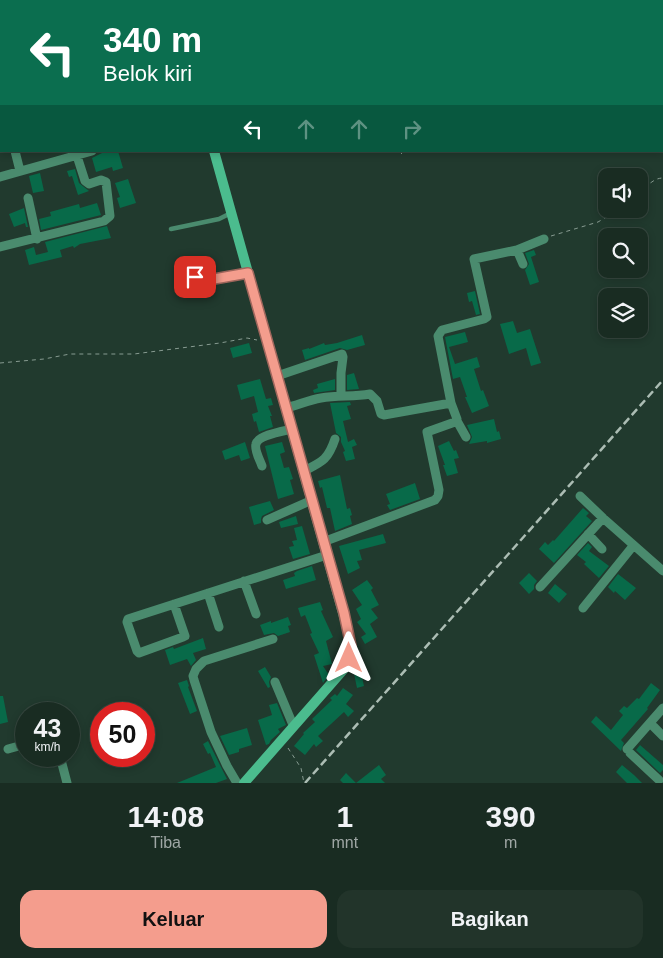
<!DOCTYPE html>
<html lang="id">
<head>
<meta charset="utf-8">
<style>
	body { margin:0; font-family:Helvetica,sans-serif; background:#22342a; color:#f1f3f6; height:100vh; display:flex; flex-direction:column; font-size:19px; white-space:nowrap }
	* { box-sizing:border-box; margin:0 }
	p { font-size:16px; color:#9fa7a5 }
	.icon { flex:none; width:28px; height:28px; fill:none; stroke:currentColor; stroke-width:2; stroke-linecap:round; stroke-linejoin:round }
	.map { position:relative; height:783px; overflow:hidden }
	.sheet { display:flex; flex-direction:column; background:#192c22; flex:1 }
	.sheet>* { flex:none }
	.hud { position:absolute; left:0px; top:0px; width:664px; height:152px; box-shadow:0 2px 8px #0003,0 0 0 1px #374840; background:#0b6e4f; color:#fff; overflow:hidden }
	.fabs { position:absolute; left:598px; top:168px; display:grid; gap:10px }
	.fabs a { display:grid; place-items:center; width:50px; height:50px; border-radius:10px; background:#192c22; box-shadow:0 2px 8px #0003,0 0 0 1px #374840; font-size:25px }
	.speed { position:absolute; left:15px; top:702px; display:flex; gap:10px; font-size:25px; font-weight:700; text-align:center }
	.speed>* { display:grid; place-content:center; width:65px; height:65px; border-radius:50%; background:#192c22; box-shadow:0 2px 8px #0003,0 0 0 1px #374840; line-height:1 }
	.speed small { font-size:12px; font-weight:400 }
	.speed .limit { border:8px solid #d22; background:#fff; color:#111 }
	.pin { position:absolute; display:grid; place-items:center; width:42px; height:42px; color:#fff; margin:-21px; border-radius:10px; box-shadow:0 2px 8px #0006 }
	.me { position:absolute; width:55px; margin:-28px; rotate:0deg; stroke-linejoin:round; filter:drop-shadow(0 0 4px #0008) }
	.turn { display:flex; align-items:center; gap:18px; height:105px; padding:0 20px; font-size:22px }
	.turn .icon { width:65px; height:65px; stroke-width:2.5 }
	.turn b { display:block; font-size:35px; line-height:42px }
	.lanes { display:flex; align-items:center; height:48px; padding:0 20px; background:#0003; justify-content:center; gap:25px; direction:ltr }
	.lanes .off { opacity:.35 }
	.eta { display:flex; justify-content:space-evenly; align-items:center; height:85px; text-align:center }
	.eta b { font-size:30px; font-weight:600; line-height:35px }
	.cta { display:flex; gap:10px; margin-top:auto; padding:10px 20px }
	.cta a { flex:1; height:58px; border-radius:15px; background:#f49d8d; color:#111; font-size:20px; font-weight:600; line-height:58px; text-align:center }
	.cta a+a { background:#22342a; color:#f1f3f6 }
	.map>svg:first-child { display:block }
	.building { fill:#086a49 }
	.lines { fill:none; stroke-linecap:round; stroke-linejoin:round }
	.path { stroke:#879b91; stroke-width:1; stroke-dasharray:4 4; stroke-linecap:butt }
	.service { stroke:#4a8b6e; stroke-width:4.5 }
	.minor { stroke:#4a8b6e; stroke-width:9 }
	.secondary { stroke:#4bbc8e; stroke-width:10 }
	.rail { stroke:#acbdb4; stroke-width:2.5; stroke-dasharray:8 4; stroke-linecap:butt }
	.route-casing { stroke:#9f665c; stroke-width:12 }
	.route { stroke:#f49d8d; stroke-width:9 }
</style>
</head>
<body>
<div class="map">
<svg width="663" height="783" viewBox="0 0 663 783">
	<rect width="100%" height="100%" fill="#213a2e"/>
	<path class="building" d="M106,151H118L123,168L113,171L112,167L96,172L92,158Z
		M75,169L79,183L89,191L78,195L72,176L69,177L67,171Z
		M40,173L44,191L33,193L29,176Z
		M128,179L136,203L120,208L117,198L120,197L115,183Z
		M97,203L101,215L41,230L39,219L51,216L50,212L79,204L80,208Z
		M24,208L28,227H26L25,223L14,227L9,214Z
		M107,226L111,238L80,244L74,248L73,246L60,250L62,257L29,265L25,250L34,247L36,255L48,252L45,242Z
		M534,250L536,255L531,257L539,282L530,285L525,270L529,264L525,253Z
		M475,291L480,314L476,315L472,301L469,302L467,293Z
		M513,321L517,333L530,329L541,363L531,366L526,348L509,354L500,324Z
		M465,332L468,342L449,347L455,364L477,357L480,367L474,369L481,391L483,390L489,406L472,413L465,397H467L460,377L453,379L445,337Z
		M362,335L365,345L347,350L340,348L305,360L302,350L309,348V349L324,343L325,345L337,343Z
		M249,343L252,353L233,358L230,348Z
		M354,373L359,389L347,390V375Z
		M260,379L266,399L271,398L273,405L268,406L272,416H270L273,427L259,432L256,421L254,422L252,414L258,412L254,396L241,400L237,385Z
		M335,379V390L314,393L313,390L318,388L317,384Z
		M350,402L351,405L347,406L351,419L343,421L348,442L354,439L357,445L352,447L355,459L346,461L343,452L345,451L341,442V437L336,433L330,403Z
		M494,419L497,432L499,431L501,439L487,443V441L469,444L472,437L467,425Z
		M449,441L454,451L456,450L459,458L454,459L458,473L447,476L443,465H445L438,446Z
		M245,442L250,458L241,461L239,455L225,460L222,451Z
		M282,442L285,452L280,454L284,468L289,467L293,479L290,480L294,494L278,499L265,446Z
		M340,475L347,509L350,508L352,515L350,516L352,524L335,531L330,508H327L322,487L320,488L318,481Z
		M415,483L420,499L390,510L387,505L390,504L386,494Z
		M270,501L274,510L262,516L261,519V523L254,525L249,507Z
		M583,508L589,513L586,516L592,521L554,563L539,549L545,542L548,545L553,540L554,541Z
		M296,516L298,524L281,528L279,522Z
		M302,526L310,554L293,559L289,547L294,546L292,541L297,540L294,528Z
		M383,534L386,543L359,550L362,560L357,561L360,568L348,574L339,546Z
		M588,543L592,547L589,551L609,566L599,578L584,564L586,562L577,555Z
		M312,566L316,580L286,589L283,580L295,576L294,573L297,571Z
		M529,573L537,581L534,585V589L529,594L519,583Z
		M618,574L636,588L625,600L615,591L614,593L608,587Z
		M367,580L373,588L371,590L379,605L371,609L378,618L370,624L377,637L365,644L361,637L366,634L357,622L361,619L356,609L362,605L352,590Z
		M555,584L567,594L559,603L548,593Z
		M320,602L323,610L321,611L333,637L326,641L332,664L323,666L329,675L323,683L314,655L319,653L310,634L312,633L305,615L301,617L298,608Z
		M288,617L291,625L288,626L290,632L278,636L274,633L264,635L260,625L271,621V623Z
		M203,638L206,649L193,653L196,660L191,666L187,659L170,665L165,650L173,647L174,649Z
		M265,667L271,677L269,682L270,687L268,688L258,671Z
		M360,668L364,686L357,688L353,669Z
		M187,680L189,686L188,687L197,711L190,714L178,683Z
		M651,683L660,690L647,708L648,709L621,740L624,743L621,751L591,722L596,716L611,730L623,715L619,711L624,706L627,708L637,698L639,699Z
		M343,688L353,695L346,704L354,711L348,717L344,712L318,736L323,741L316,747L314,744L305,755L294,746L304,734L303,733L315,722L312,719L332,700L330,698L335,694L337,696Z
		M0,696H3L8,722L0,724Z
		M277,703L286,725L278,729L280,732L271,740L269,744L266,745L258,720L272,715L269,705Z
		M247,728L252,745L239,749V752L229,755L220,736Z
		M208,741L227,779L216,783H177L216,767L210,753L208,754L203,744Z
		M640,745L663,765V770L660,773L636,750Z
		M379,765L386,775L381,779L385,783H343L340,780L346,773L356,783Z
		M622,765L634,775L642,783H627L616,772Z"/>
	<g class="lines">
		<path class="path" d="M424,0L425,1
			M401,154L404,151
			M639,194C646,187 653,178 663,178
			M551,236L598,222L620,209
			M0,363L44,359L70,354H134L220,343L247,338L257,340
			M288,748L301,768L304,783"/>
		<path class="service" d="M10,1L14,0
			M0,4H1
			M0,63H1
			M171,229L219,219L231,213"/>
		<path class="minor" d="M0,36H1
			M0,93L1,98
			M15,151L20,171
			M0,177L92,151
			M28,198L37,239
			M0,247L104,221L110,216L106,182L101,180L89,184L85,181L77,156
			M517,250L523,264
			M195,277L214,279L248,273
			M277,376L342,354L343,357L341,373V396
			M286,408C298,405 309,400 321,398C338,395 353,397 370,394L377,401L381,414L384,415L451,403
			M457,421L466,437
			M262,466C260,460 254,450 256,444C258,435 284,431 292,429
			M304,471C322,462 328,460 335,439
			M580,496L603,518
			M267,520L312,500
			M588,534L602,549
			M323,542L435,500L438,496L439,490L427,432L455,422L457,419L451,403L438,336L442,330L484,319L487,317L474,259L517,250L544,239
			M244,581L256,614
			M540,587L603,518L663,571
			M208,593L219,627
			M174,604L185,636L183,637L139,653L137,651L127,622L128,619L327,555
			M583,608L633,546
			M275,682L293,725
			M654,727L663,736
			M8,749L26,744
			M627,749L663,708
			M630,753L659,780
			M60,756L67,783
			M237,783L227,766L211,732L194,680L193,676L196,669L204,661L273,639"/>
		<path class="secondary" d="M174,0V1
			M214,151L343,613C349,635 354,647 344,669L244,783"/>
		<path class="rail" d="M305,783L663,380"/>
	</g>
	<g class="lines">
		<g class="route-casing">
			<path id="route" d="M195,277L214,279L248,273L344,613L351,646L349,658"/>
		</g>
		<use href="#route" class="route"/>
	</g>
</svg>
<div class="fabs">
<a><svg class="icon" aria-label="sound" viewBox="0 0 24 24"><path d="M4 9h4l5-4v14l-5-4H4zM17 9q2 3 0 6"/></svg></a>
<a><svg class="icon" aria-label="search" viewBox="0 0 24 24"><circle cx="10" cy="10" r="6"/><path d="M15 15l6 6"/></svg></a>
<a><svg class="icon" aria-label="layers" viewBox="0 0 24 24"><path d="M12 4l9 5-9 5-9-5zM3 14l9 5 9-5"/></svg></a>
</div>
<div class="speed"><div>43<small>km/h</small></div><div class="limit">50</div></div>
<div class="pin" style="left:195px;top:277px;background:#d93025"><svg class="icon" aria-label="arrive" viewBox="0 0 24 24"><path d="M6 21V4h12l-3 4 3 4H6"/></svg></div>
<svg class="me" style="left:349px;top:658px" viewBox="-20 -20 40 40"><path d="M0-17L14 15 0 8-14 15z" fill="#f49d8d" stroke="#fff" stroke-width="4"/></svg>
<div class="hud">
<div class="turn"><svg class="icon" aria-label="left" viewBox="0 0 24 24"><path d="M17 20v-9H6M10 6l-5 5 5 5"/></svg><div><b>340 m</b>Belok kiri</div></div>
<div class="lanes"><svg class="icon" aria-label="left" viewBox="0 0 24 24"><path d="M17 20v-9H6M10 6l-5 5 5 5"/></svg><svg class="icon off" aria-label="ahead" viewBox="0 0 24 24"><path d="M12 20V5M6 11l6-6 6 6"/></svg><svg class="icon off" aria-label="ahead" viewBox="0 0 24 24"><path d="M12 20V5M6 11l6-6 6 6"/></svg><svg class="icon off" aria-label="right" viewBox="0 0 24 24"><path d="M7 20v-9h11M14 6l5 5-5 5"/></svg></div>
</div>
</div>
<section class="sheet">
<div class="eta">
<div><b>14:08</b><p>Tiba</p></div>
<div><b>1</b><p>mnt</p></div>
<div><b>390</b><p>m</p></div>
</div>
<div class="cta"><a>Keluar</a><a>Bagikan</a></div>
</section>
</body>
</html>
